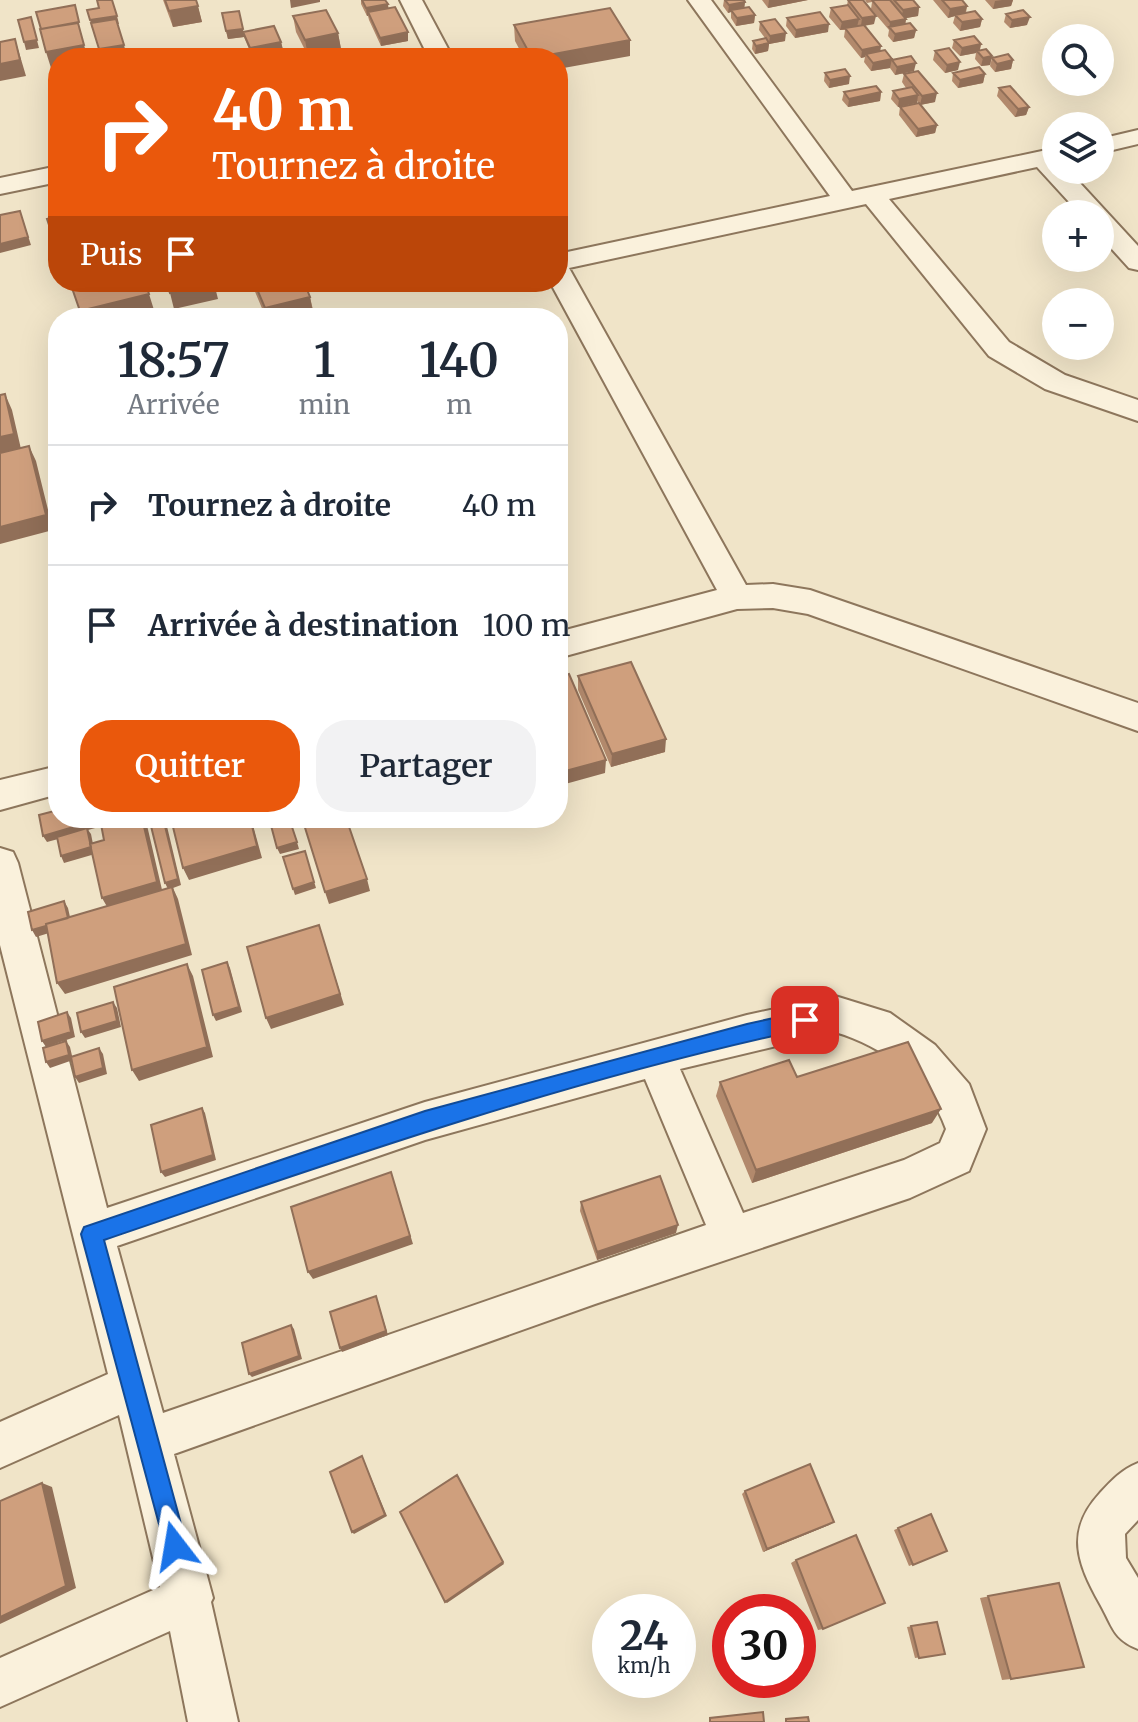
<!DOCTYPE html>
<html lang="fr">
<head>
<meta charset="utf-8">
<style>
	body { margin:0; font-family:Merriweather,serif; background:#f2f2f3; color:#1f2937; height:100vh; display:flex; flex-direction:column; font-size:30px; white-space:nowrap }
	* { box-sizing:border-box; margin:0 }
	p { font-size:26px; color:#747a83 }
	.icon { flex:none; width:44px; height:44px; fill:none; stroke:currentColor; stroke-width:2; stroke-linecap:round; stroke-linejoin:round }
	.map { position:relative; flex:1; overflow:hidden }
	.sheet { position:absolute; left:48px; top:308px; width:520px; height:520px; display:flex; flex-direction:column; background:#fff; border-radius:32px; box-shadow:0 8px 32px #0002 }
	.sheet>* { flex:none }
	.top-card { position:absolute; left:48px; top:48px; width:520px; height:244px; border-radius:32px; box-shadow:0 8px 32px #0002; background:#ea580c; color:#fff; overflow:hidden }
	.fabs { position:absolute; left:1042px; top:24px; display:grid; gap:16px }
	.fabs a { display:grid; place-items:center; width:72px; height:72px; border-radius:50%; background:#fff; box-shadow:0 8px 32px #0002; font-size:40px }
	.speed { position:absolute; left:592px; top:1594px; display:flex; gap:16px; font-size:40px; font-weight:700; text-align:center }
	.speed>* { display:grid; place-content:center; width:104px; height:104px; border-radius:50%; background:#fff; box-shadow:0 8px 32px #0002; line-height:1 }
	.speed small { font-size:20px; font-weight:400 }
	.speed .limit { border:12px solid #d22; background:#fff; color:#111 }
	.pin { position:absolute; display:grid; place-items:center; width:68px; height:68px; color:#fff; margin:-34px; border-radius:16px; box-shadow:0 4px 12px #0006 }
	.me { position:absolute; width:88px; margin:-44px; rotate:346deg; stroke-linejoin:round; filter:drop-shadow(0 0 6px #0008) }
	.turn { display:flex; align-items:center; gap:28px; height:168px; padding:0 32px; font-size:36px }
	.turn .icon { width:104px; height:104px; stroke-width:2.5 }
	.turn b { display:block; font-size:56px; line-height:68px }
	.then { display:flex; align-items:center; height:76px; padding:0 32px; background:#0003; gap:16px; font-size:30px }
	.eta { display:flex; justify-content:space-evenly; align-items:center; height:136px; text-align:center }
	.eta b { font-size:48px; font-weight:600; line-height:56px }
	.primary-button { display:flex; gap:16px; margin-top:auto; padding:16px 32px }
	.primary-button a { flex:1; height:92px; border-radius:32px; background:#ea580c; color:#fff; font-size:32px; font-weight:600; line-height:92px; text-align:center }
	.primary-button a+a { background:#f2f2f3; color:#1f2937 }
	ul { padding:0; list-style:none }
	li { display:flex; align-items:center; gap:24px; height:120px; padding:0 32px; border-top:2px solid #e0e1e3 }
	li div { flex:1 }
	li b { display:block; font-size:30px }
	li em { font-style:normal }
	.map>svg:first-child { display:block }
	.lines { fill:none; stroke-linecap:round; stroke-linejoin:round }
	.minor-casing { stroke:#8d765c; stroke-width:4 }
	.minor { fill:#faf1dc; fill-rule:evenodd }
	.wall { fill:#b2896c }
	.shaded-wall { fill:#916f58 }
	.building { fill:#cf9f7d; stroke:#916f58; stroke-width:2 }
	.route { fill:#1a73e8; stroke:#114b97; stroke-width:2 }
</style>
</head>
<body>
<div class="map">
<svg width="1138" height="1722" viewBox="0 0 1138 1722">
	<rect width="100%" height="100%" fill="#f0e4c8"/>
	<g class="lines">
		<g class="minor-casing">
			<path id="minor" d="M400,0H422L453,58H429Z
				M688,0H711L852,191L1056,148V170H1068L1138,246V270L1129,268L1100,236V214H1080L1037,167L889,199L1009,342L1065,375L1138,400V421L1045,389L989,356L866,204L569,268L746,585L773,584L810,590L1138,703V731L808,614L773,608L737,609L558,658V632L717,590L550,282H558V254L830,196Z
				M1138,130V144L1100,153V139Z
				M58,166V182L0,194V178Z
				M58,766V794L0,810V780Z
				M0,848L13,852L18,863L107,1208L425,1102L747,1015L835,996L890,1013L935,1045L969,1084L986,1129L969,1171L910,1198L595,1304L174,1454L213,1598L211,1602L238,1722H188L170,1631L0,1707V1658L160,1587L119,1415L0,1468V1422L108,1374L0,945ZM835,1032C883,1046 929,1080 946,1129L940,1143L904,1160L743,1213L680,1069ZM645,1079L706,1225L163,1413L117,1246L425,1140Z
				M1138,1463V1520L1125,1534L1126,1558L1138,1578V1649C1113,1639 1113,1627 1100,1604C1077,1563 1065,1531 1100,1493C1112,1480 1121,1470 1138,1463Z"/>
		</g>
		<use href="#minor" class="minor"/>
	</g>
	<path class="wall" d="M163,0H196L202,22L173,27Z
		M361,0H385L388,8L408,32V41L381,46L369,20L368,16H367L361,4Z
		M724,0H744L745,2L744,8L755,15L754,23L736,26L731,18V12L728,13L723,6Z
		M762,0H808L768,8Z
		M848,0L874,24L864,26L880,51L892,59L914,71L895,75L890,68L871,71L864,62L865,57L861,58L844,37L845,30H840L829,17L831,8L847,5Z
		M865,0H913L919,7L918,16L906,18L905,24L916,30L914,38L893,42L888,36L889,30L871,9L872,2L867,3Z
		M933,0H962L967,6L966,13L982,19L980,27L960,31L953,23L955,16L948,18Z
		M985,0H1013L1011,6L993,9Z
		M222,13L243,32L281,42L283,50L252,56L244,37L228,39Z
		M1006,14L1027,25L1010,28L1004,22Z
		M293,16L338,33L341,49L308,56L296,32Z
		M787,18L828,32L795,38L786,26Z
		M760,22L785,41L769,44L768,51L755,54L752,49L753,41L765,38L759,30Z
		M514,25L630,56L524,58L515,41Z
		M954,40L981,44L980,50L992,56L990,65L981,66L975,59L976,53L960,56L952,48Z
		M935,51L958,70L945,73L933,60Z
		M992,58L1013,60L1011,69L995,72L990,66Z
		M825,73L849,84L829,88L824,81Z
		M953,73L985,74L983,83L958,88L952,81Z
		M904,74L935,102L920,105L917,101L898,107L891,99L893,91L906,88L902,82Z
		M999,88L1029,107L1026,115L1015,117L997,96Z
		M844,92H881L880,101L848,107L842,100Z
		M900,107L937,125L935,133L916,137L899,115Z
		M251,282H304L310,297L313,310L316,318H266Z
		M578,676L665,752L611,767L578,690Z
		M797,1077L932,1123L752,1183L716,1096L720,1082Z
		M581,1202L676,1233L597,1260L580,1211Z
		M745,1491L834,1522L829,1525L763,1552L742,1494Z
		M931,1514L947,1551L909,1566L894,1530Z
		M796,1560L823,1629L818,1630L791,1563Z
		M1059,1583L1011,1679L1002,1680L980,1598Z
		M937,1622L945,1654L915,1658L907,1627Z"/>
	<path class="shaded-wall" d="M290,0H320V2L291,8Z
		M769,0H808L768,8Z
		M1002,0H1013L1011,6L993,9L995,1Z
		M745,2L744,10H731V12L728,13L729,5Z
		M388,4L389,13L368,12V16H367L366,8Z
		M198,6L202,22L173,27L169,11Z
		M967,6L965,14L955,15V16L948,18L950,9Z
		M919,7L918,16L901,19L903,10Z
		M755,15L754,23L736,26L737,18Z
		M117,16L119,24L92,28L90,20Z
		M876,16L874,24L861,26L862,18Z
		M31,17L39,48L26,50L24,42Z
		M1030,17L1027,25L1010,28L1012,20Z
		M859,19L857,27L840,30L842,22Z
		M906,19L905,27H889V30L890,22Z
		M982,19L980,27L960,31L962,22Z
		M829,24L828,32L795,38L796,30Z
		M243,29L244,37L228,39L226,31Z
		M916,30L914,38L893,42L895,34Z
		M408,32V41L381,46L380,38Z
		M338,33L341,49L308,56L305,40Z
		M786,33L785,41L769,44L768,51L755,54L756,46L769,43L770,36Z
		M15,39L26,76L0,81V64Z
		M630,40V56L558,69V58H532Z
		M281,42L283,50L252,56L250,48Z
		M981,44L979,53L977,51L976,53L960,56L962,48Z
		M84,45L88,58H58V66L51,68L46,52Z
		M124,45L126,53L101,57L99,49Z
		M881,46L880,54H866L865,57L861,58L862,50Z
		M992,56L990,65L981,66L983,58Z
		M892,59L890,68L871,71L873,63Z
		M1013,60L1011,69L995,72L997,64Z
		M960,62L958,70L945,73L947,65Z
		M916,63L914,71L895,75L897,67Z
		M985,74L983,83L958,88L960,80Z
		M850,76L849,84L829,88L830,80Z
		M881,92L880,101L848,107L849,99Z
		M937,93L935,102L920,105L922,96Z
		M918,95L917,103L898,107L899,99Z
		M1029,107L1026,115L1015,117L1018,109Z
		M937,125L935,133L916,137L918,129Z
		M20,211L31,245L0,253V244Z
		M58,236V245H56L53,237Z
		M345,282H365L346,286Z
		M214,283L218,299L174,309L170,293Z
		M149,294L154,310L120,318H83L80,311Z
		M310,297L313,313L294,318H267L265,308Z
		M5,394L12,410L21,449L0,455V437Z
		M29,446L36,461L53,530L0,544V527Z
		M666,739L665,752L611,767L612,754Z
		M606,760L605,773L558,786V773Z
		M105,818L124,820L88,830L91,834L95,854L64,863L61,856L88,831L47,842L43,836Z
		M142,818H145L146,821L163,894L109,910L102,898Z
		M163,818H165L181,885L173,888L178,899L192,955L65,994L57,983L168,889L165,883Z
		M250,818H251L262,858L189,880L183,868Z
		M297,842L299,849L280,854L277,848Z
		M305,851L316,888L295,895L293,889Z
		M367,879L370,891L329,904L325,892Z
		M64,901L68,908L72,926L36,937L32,930Z
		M319,925L344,1005L271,1029L266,1018Z
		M227,962L230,968L242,1012L216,1021L213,1015Z
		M187,964L193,976L213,1057L139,1081L132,1070Z
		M113,1002L117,1008L121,1027L85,1038L81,1032Z
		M67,1012L71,1018L75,1037L46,1047L42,1041Z
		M66,1041L70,1047L73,1060L50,1068L46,1062Z
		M99,1048L103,1054L107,1074L79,1083L75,1077Z
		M202,1108L205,1113L216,1160L165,1177L161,1172Z
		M941,1109L932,1123L752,1183L756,1170Z
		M391,1172L413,1244L313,1279L308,1272Z
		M678,1225L676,1233L597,1260V1252Z
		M376,1296L388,1335L342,1352L340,1348Z
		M291,1325L294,1329L302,1359L252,1377L249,1374Z
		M362,1456L387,1516L354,1534L352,1532Z
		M42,1483L52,1487L76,1588L0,1624V1617Z
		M834,1522L829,1525L763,1552L767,1549Z
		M503,1562L504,1564L447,1603L445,1602Z"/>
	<path class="building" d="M97,0H112L117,16L90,20L87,10L99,8Z
		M165,0H196L198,6L169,11Z
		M362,0H385L388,4L366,8Z
		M725,0H744L745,2L729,5Z
		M848,0H863L876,16L862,18Z
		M872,0H890L906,19L890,22Z
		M894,0H913L919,7L903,10Z
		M942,0H962L967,6L950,9Z
		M75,5L79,22L41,29L36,12Z
		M848,5L859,19L842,22L831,8Z
		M395,7L408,32L380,38L368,12Z
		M749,7L755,15L737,18L731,10Z
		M610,8L630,40L532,58L514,25Z
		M326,10L338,33L305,40L293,16Z
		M1023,10L1030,17L1012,20L1006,14Z
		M239,11L243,29L226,31L222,13Z
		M975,11L982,19L962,22L955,15Z
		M820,12L829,24L796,30L787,18Z
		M31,17L37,40L24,42L18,20Z
		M116,19L124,45L99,49L91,23Z
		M775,19L786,33L770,36L760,22Z
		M78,23L84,45L46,52L40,29Z
		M910,23L916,30L895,34L889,27Z
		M864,25L881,46L862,50L845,28Z
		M274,26L281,42L250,48L243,32Z
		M974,36L981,44L962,48L954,40Z
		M766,38L769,43L756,46L753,41Z
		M15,39L20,60L0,64V42Z
		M949,48L960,62L947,65L935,51Z
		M414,49L418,58H387L385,54Z
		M986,49L992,56L983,58L977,51Z
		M885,50L892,59L873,63L866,54Z
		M295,54L297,58H275Z
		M1008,54L1013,60L997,64L992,58Z
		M911,56L916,63L897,67L892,60Z
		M979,67L985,74L960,80L953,73Z
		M845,69L850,76L830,80L825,73Z
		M918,71L937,93L922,96L904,74Z
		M876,86L881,92L849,99L844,92Z
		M1010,86L1029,107L1018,109L999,88Z
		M912,87L918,95L899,99L893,91Z
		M919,103L937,125L918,129L900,107Z
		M20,211L28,237L0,244V215Z
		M58,216V236L53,237L47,219Z
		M98,282H145L149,294L80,311L72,288Z
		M166,282H213L214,283L170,293Z
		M254,282H304L310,297L265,308Z
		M312,309L316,318H276Z
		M5,394L14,434L0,437V395Z
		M29,446L46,515L0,527V453Z
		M631,662L666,739L612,754L578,676Z
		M569,674L606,760L558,773V677Z
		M58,810V818H104L43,836L39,815Z
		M104,818H142L157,882L102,898L90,844L104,840L100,819Z
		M149,818H163L178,879L165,883Z
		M204,818H250L257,846L183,868L173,827Z
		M269,818H289L297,842L277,848Z
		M302,818H346L367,879L325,892Z
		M87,828L91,847L61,856L57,837Z
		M305,851L314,882L293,889L283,857Z
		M172,887L186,944L57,983L46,924Z
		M64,901L68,918L46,924V926L32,930L28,912Z
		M319,925L340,994L266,1018L247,947Z
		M227,962L239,1007L213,1015L202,970Z
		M187,964L207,1047L132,1070L114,987Z
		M113,1002L117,1021L81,1032L77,1013Z
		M67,1012L71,1032L42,1041L38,1022Z
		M66,1041L69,1055L46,1062L43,1048Z
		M908,1042L941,1109L756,1170L720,1082L789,1060L797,1077Z
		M99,1048L103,1068L75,1077L71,1057Z
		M202,1108L213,1155L161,1172L151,1125Z
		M391,1172L410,1236L308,1272L291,1207Z
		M660,1176L678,1225L597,1252L581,1202Z
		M376,1296L386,1331L340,1348L330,1312Z
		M291,1325L299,1356L249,1374L242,1343Z
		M362,1456L385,1515L352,1532L330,1472Z
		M810,1464L834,1522L767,1549L745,1491Z
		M457,1475L503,1562L445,1602L400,1512Z
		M42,1483L66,1586L0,1617V1501Z
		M931,1514L947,1551L913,1565L898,1528Z
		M856,1535L885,1603L823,1629L796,1560Z
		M1059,1583L1084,1667L1011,1679L988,1596Z
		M937,1622L945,1654L919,1658L911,1626Z
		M763,1712L764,1722H710V1718Z
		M808,1717L809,1722H786V1719Z"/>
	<path class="route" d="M805,1011L812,1014L815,1020L812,1027L805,1029C566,1080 335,1161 104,1240L187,1546L184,1554L175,1557L167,1554L81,1234L84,1227L425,1111L747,1024Z"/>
</svg>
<div class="fabs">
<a><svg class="icon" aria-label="search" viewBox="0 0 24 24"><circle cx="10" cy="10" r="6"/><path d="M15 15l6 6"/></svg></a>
<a><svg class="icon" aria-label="layers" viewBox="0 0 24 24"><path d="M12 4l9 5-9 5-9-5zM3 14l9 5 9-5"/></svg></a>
<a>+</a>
<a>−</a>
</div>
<div class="speed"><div>24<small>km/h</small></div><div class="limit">30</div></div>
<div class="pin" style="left:805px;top:1020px;background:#d93025"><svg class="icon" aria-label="arrive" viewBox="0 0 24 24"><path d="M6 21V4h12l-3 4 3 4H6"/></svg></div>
<svg class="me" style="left:175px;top:1546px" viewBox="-20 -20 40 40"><path d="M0-17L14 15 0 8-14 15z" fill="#1a73e8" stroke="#fff" stroke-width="4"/></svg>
<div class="top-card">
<div class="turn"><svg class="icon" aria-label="right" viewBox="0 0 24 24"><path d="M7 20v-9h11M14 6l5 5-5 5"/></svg><div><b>40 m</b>Tournez à droite</div></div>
<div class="then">Puis<svg class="icon" aria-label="arrive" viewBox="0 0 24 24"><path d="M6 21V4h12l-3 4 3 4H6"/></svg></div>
</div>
<section class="sheet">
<div class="eta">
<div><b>18:57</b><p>Arrivée</p></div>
<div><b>1</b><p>min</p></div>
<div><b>140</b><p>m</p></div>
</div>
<ul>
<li><svg class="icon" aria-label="right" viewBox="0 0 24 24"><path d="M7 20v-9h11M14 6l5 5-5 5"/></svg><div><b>Tournez à droite</b></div><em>40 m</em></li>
<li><svg class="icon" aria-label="arrive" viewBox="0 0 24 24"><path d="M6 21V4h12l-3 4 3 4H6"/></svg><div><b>Arrivée à destination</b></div><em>100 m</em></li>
</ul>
<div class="primary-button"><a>Quitter</a><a>Partager</a></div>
</section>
</div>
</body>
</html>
